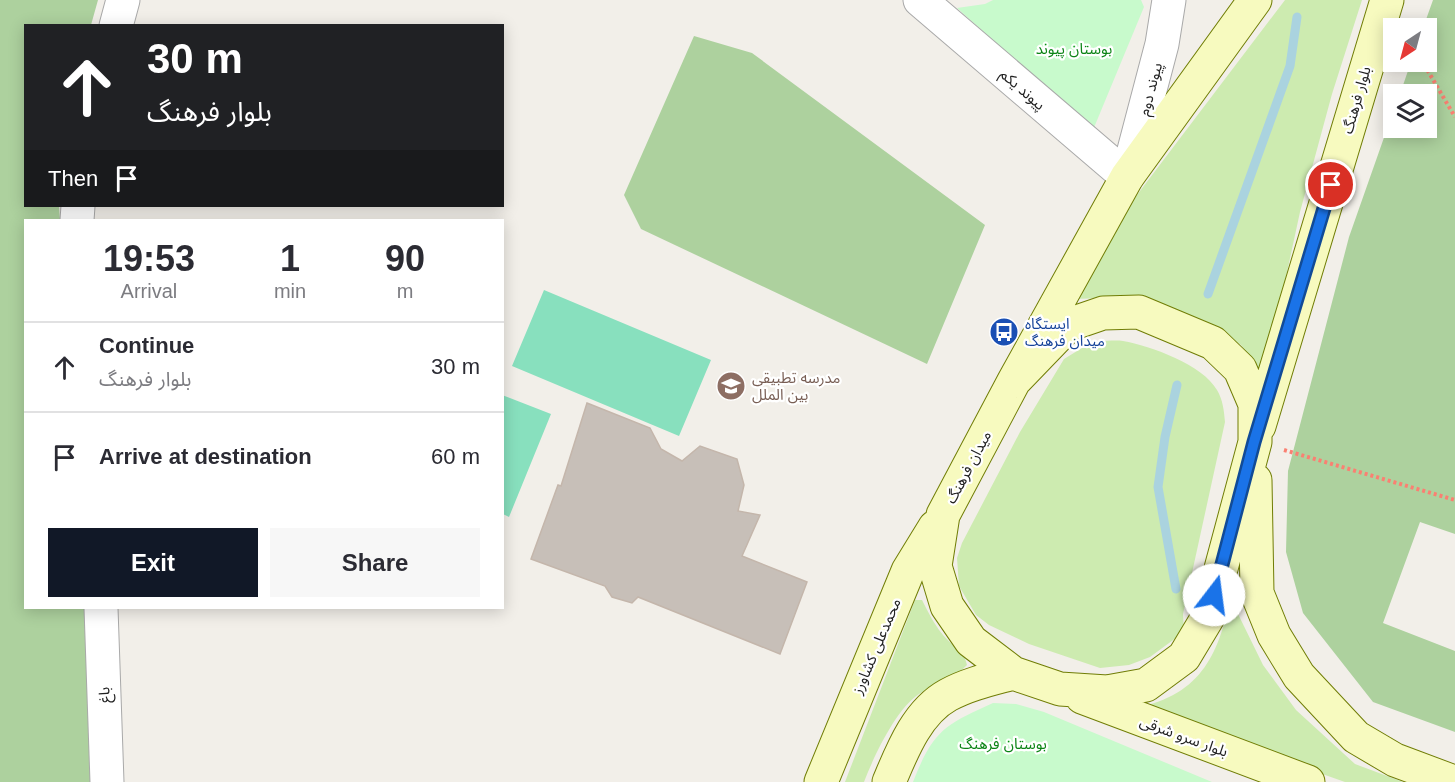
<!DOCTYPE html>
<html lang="en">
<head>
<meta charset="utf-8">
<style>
	body { margin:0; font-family:Arial,"Noto Sans Arabic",sans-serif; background:#f7f7f7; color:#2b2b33; height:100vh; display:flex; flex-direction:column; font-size:22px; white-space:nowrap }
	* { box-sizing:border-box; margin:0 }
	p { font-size:20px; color:#7c7c81 }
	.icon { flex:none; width:33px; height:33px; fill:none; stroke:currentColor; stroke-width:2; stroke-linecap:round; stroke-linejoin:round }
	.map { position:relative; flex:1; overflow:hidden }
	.sheet { position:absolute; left:24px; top:219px; width:480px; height:390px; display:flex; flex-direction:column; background:#fff; border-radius:0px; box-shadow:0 3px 15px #0003 }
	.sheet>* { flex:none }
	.guide { position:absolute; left:24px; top:24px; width:480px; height:183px; border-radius:0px; box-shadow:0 3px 15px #0003; background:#202124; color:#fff; overflow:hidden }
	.needle { width:39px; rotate:216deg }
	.controls { position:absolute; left:1383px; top:18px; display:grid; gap:12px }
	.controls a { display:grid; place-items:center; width:54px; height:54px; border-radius:0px; background:#fff; box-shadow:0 3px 15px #0003; font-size:30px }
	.pin { position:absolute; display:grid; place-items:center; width:51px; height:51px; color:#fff; margin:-26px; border:3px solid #fff; border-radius:50%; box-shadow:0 2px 6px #0007 }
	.me { position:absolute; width:66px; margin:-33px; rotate:15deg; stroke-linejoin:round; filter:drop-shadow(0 0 4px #0008) }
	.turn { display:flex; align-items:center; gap:21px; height:126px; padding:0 24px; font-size:27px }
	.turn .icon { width:78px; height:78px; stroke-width:2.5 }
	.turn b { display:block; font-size:42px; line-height:51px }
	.then { display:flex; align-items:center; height:57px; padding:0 24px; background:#0003; gap:12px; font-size:22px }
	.eta { display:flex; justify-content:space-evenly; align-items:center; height:102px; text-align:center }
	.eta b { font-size:36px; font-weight:700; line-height:42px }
	.primary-button { display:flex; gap:12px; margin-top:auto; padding:12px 24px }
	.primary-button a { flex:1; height:69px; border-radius:0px; background:#111827; color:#fff; font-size:24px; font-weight:700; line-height:69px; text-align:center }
	.primary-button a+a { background:#f7f7f7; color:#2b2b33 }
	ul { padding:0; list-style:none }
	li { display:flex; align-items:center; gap:18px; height:90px; padding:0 24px; border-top:2px solid #e1e1e2 }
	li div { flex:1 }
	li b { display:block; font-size:22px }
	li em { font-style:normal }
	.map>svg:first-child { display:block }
	.grass { fill:#cdebb0 }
	.forest { fill:#add19e }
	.park { fill:#c8facc }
	.pitch { fill:#88e0be }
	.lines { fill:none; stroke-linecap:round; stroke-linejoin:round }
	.stream { stroke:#aad3df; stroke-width:9 }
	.building { fill:#c7bfb8; stroke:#c4b6ab; stroke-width:1.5 }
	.minor-casing { stroke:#a9a9a9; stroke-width:35 }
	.secondary-casing { stroke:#707d05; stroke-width:35 }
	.path { stroke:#fa8072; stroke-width:4; stroke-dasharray:3 3; stroke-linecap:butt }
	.minor { stroke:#fff; stroke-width:33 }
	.secondary { stroke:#f7fabf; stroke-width:33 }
	.route-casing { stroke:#114b97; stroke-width:15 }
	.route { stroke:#1a73e8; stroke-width:10 }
	.labels { text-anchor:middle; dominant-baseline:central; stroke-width:4.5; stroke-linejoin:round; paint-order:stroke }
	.park-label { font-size:15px; fill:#0c8416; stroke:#fff }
	.street-label { font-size:15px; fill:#222; stroke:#fff }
	.transit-label { font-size:15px; fill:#164399; stroke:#fff; text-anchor:start }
	.education-label { font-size:15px; fill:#785e54; stroke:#fff; text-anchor:start }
</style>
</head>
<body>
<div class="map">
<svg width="1455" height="782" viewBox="0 0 1455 782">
	<rect width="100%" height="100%" fill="#f2efe9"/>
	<path class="grass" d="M1285,0H1362L1332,94L1300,212L1260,397L1259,370L1241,345L1211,327L1107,298L1072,299L1121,216Z
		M1100,341C1107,341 1116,340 1123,341C1151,346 1203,365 1217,390C1223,400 1224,411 1225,422L1183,614L1184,632L1150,657L1129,665L1100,668L1029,644L989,625L976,615L959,586L957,558L962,543L1020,432L1064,359L1082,348Z
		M1232,590L1239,616L1263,665L1296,710L1355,764L1403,782H1345L1135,708C1203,695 1220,652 1232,590Z
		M915,600H922C933,622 942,639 963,652L967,665C955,679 934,683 919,694C896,709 874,756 864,782H845Z"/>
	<path class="forest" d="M0,0H98L91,25L26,26V206H59L60,220H26V608H91L99,782H0Z
		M1433,0H1455V534L1420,522L1383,623L1455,651V732L1373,702L1303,613L1286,552L1288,471L1349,237L1393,112L1394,128H1426V94H1400L1411,62H1426V28H1423Z
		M694,36L752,53L985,225L927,364L641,229L624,195Z"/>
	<path class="park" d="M993,0H1141L1144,7L1093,130L957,8L985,4Z
		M993,703L1016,704L1044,712L1212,782H913C933,731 944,725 993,703Z"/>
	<path class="pitch" d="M544,290L711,360L679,436L512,366Z
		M502,395L551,414L509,517L503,514Z"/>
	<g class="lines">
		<path class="stream" d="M1208,294L1290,66L1297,17
			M1176,589L1158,487L1165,437L1177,385"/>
	</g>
	<path class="building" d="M587,403L650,428L661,449L682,461L700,446L737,459L744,485L738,511L760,515L742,556L807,582L780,654L638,597L632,603L612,597L605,586L531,559L558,485L561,486Z"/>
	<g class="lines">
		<g class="minor-casing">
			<path id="minor" d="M920,0L1127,177L1162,44L1169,0
				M116,26L123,0
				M77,220L78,206
				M101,608L107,782"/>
		</g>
		<g class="secondary-casing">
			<path id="secondary" d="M1014,381L1068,325L1103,313L1139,312L1213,343L1240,369L1255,404V442L1208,617L1184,657L1146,685L1107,692L1060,689L1013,673L971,641L947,606L935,566L943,515L1014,381L1127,177L1255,0
				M1259,426L1387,0
				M1255,480L1257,593L1274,635L1299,676L1356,737L1395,760L1454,782
				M1082,697L1308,782
				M821,782L908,571L935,527
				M889,782C902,751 917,712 948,695C968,684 991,679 1013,673"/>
		</g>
		<path class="path" d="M1419,62L1425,66L1455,117
			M1284,450L1455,500"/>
		<use href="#minor" class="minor"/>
		<use href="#secondary" class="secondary"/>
	</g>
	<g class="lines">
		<g class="route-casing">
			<path id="route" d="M1214,595L1254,442L1331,185"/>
		</g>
		<use href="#route" class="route"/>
	</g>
	<defs>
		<g id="bus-disc" transform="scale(1.5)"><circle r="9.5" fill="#1a4fb4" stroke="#fff"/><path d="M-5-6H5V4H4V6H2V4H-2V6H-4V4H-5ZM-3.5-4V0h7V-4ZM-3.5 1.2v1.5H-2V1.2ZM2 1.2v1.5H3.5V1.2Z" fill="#fff"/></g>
		<g id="school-disc" transform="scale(1.5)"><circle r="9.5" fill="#8d6e63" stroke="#fff"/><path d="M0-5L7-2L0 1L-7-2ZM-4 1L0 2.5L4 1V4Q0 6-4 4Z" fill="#fff"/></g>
	</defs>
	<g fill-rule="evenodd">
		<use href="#bus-disc" x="1004" y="332"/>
		<use href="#school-disc" x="731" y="386"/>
	</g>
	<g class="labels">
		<g class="park-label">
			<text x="1074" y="48">بوستان پیوند</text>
			<text x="1003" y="743">بوستان فرهنگ</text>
		</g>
		<g class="street-label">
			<text transform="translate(1023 89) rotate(41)">پیوند یکم</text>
			<text transform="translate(1150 89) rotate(-75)">پیوند دوم</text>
			<text transform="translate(1356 100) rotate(-74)">بلوار فرهنگ</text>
			<text transform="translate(968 467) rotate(-62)">میدان فرهنگ</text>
			<text transform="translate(876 646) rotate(-67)">محمدعلی کشاورز</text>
			<text transform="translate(104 695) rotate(-92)">باغ</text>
			<text transform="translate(1184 736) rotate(20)">بلوار سرو شرقی</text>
		</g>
		<g class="transit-label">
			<text x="1025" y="323">ایستگاه<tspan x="1025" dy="17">میدان فرهنگ</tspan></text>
		</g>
		<g class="education-label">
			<text x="752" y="377">مدرسه تطبیقی<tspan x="752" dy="17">بین الملل</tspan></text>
		</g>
	</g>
</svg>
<div class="controls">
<a><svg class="needle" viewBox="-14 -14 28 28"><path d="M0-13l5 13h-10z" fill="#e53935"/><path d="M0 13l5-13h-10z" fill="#7c7c81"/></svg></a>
<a><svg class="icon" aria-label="layers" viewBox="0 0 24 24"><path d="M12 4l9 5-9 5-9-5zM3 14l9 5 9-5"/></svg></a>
</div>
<div class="pin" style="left:1331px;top:185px;background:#d93025"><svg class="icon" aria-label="arrive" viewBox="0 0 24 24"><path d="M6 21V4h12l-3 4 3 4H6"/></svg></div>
<svg class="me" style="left:1214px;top:595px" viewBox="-20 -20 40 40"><circle r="19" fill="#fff"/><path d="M0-13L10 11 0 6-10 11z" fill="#1a73e8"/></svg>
<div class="guide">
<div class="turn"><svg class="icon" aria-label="ahead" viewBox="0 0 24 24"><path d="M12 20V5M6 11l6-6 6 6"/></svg><div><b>30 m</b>بلوار فرهنگ</div></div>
<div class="then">Then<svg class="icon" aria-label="arrive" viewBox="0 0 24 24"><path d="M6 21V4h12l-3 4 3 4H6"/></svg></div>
</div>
<section class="sheet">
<div class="eta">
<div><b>19:53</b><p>Arrival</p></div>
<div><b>1</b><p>min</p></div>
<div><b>90</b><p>m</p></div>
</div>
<ul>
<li><svg class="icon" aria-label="ahead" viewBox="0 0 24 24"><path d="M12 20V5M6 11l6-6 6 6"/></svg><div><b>Continue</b><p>بلوار فرهنگ</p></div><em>30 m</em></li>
<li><svg class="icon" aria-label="arrive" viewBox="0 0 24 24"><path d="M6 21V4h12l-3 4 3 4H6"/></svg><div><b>Arrive at destination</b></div><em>60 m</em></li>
</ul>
<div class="primary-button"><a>Exit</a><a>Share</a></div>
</section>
</div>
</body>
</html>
